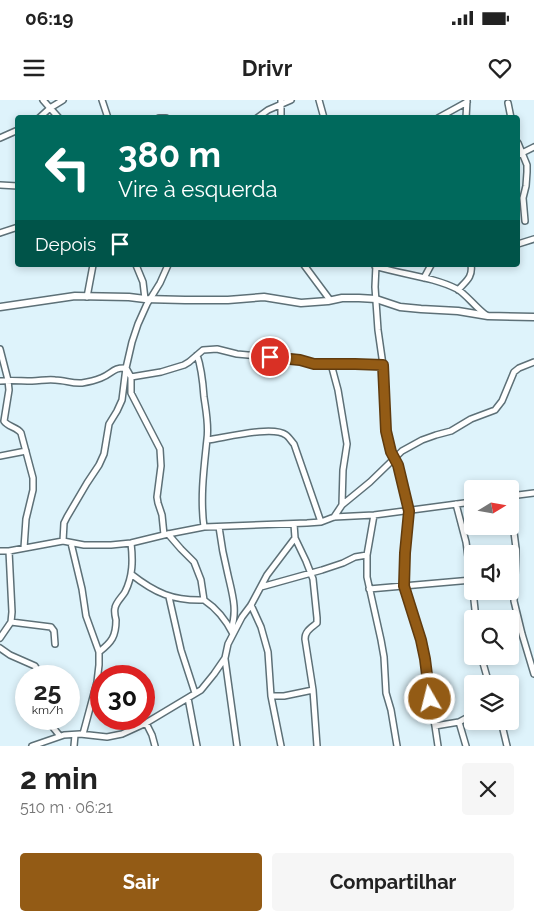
<!DOCTYPE html>
<html lang="pt">
<head>
<meta charset="utf-8">
<style>
	body { margin:0; font-family:Raleway,sans-serif; background:#f6f6f6; color:#222; height:100vh; display:flex; flex-direction:column; font-size:19px; white-space:nowrap }
	* { box-sizing:border-box; margin:0 }
	p { font-size:16px; color:#767676 }
	.icon { flex:none; width:28px; height:28px; fill:none; stroke:currentColor; stroke-width:2; stroke-linecap:round; stroke-linejoin:round }
	.map { position:relative; height:646px; overflow:hidden }
	.side { display:flex; flex-direction:column; background:#fff; flex:1 }
	.side>* { flex:none }
	.top-card { position:absolute; left:15px; top:15px; width:505px; height:152px; border-radius:5px; box-shadow:0 2px 8px #0003; background:#00695c; color:#fff; overflow:hidden }
	.needle { width:32px; rotate:79deg }
	.buttons { position:absolute; left:464px; top:380px; display:grid; gap:10px }
	.buttons a { display:grid; place-items:center; width:55px; height:55px; border-radius:5px; background:#fff; box-shadow:0 2px 8px #0003; font-size:25px }
	.speed { position:absolute; left:15px; top:565px; display:flex; gap:10px; font-size:25px; font-weight:700; text-align:center }
	.speed>* { display:grid; place-content:center; width:65px; height:65px; border-radius:50%; background:#fff; box-shadow:0 2px 8px #0003; line-height:1 }
	.speed small { font-size:12px; font-weight:400 }
	.speed .limit { border:8px solid #d22; background:#fff; color:#111 }
	.pin { position:absolute; display:grid; place-items:center; width:42px; height:42px; color:#fff; margin:-21px; border:2px solid #fff; border-radius:50%; box-shadow:0 1px 5px #0007 }
	.me { position:absolute; width:55px; margin:-28px; rotate:352deg; stroke-linejoin:round; filter:drop-shadow(0 0 4px #0008) }
	.turn { display:flex; align-items:center; gap:18px; height:105px; padding:0 20px; font-size:22px }
	.turn .icon { width:65px; height:65px; stroke-width:2.5 }
	.turn b { display:block; font-size:35px; line-height:42px }
	.then { display:flex; align-items:center; height:48px; padding:0 20px; background:#0003; gap:10px; font-size:19px }
	.round { display:grid; place-items:center; flex:none; width:52px; height:52px; border-radius:5px; background:#f6f6f6 }
	.headline { display:flex; align-items:center; justify-content:space-between; height:85px; padding:0 20px }
	h1 { font-size:30px; font-weight:700; line-height:38px }
	.button { display:flex; gap:10px; margin-top:auto; padding:10px 20px }
	.button a { flex:1; height:58px; border-radius:5px; background:#935b15; color:#fff; font-size:20px; font-weight:700; line-height:58px; text-align:center }
	.button a+a { background:#f6f6f6; color:#222 }
	.status { display:flex; justify-content:space-between; align-items:center; height:35px; padding:0 25px; background:#fff; direction:ltr }
	.status svg { height:14px; fill:currentColor }
	header { display:flex; justify-content:space-between; align-items:center; height:65px; padding:0 20px; background:#fff; font-size:22px; font-weight:700 }
	.map>svg:first-child { display:block }
	.lines { fill:none; stroke-linecap:round; stroke-linejoin:round }
	.minor-casing { stroke:#5d7077; stroke-width:8 }
	.tertiary-casing { stroke:#5d7077; stroke-width:9 }
	.minor { stroke:#fff; stroke-width:5 }
	.tertiary { stroke:#fff; stroke-width:6 }
	.route-casing { stroke:#603b0e; stroke-width:12 }
	.route { stroke:#935b15; stroke-width:9 }
</style>
</head>
<body>
<div class="status"><b>06:19</b><svg viewBox="0 0 49 12"><path d="M0 12V9h3v3zM5 12V6h3v6zM10 12V3h3v9zM15 12V0h3v12zM26 1h20v11H26zM47 4h2v5h-2z"/></svg></div>
<header><svg class="icon" aria-label="menu" viewBox="0 0 24 24"><path d="M4 6h16M4 12h16M4 18h16"/></svg>Drivr<svg class="icon" aria-label="heart" viewBox="0 0 24 24"><path d="M12 20l-8-8c-3-5 5-10 8-4 3-6 11-1 8 4z"/></svg></header>
<div class="map">
<svg width="534" height="646" viewBox="0 0 534 646">
	<rect width="100%" height="100%" fill="#def3fb"/>
	<g class="lines">
		<g class="minor-casing">
			<path id="minor" d="M43,0L50,8L59,18
				M102,0L108,18
				M281,0V18
				M319,0L324,18
				M508,3L511,18
				M39,18L50,8L63,0
				M159,18H166
				M257,18L268,10L291,0
				M438,18L467,2
				M466,18L467,0
				M0,38L18,30
				M518,43L527,65V72L526,86L523,98L525,121
				M518,55L534,47
				M0,85L18,86
				M0,133L18,127
				M518,144L534,139
				M136,165L143,182L145,199
				M304,165L330,200
				M376,165L375,187L378,230L383,265L386,331L391,352L398,365L409,411L405,453L404,487L421,540L425,559L428,589L435,626L438,646
				M375,166C402,175 431,176 457,189C465,193 476,208 486,215
				M424,178L431,165
				M458,190C466,181 473,177 471,165
				M87,197L93,165
				M0,249L8,280L9,290L4,321C8,327 17,327 21,333L33,378V390L26,419L24,448
				M197,255C202,269 203,283 204,297C206,311 209,325 207,339C204,368 200,398 204,427
				M331,264L338,290L347,344L343,370L342,405
				M131,277L161,272L184,265L189,262L203,250L217,249L237,254L289,259L314,264H355L383,265
				M0,281C11,280 21,281 32,281C40,281 47,279 55,280C65,280 72,284 82,283C88,282 96,280 101,278C112,274 113,267 126,268L131,277V293L160,349L161,366L157,397L158,403L162,415L164,435
				M207,340C224,338 273,325 286,335C289,337 292,342 294,344L321,422
				M0,356L26,351
				M510,396L534,393
				M510,401L516,448L514,501L522,534L534,574
				M456,404L466,442L472,486
				M374,415L367,455V477L381,540L384,557L386,593L391,610L397,646
				M334,417L342,405L370,382L402,351L422,340L436,335L451,331L471,319L495,310L502,301L514,272L519,268L534,262
				M294,424L295,438L306,461L313,479L317,518V523C311,528 305,531 305,539L313,590L317,646
				M219,427C221,443 224,459 228,475C232,493 238,511 231,529
				M168,434L181,449L194,462L201,480L204,500C216,508 226,520 233,534
				M63,441L64,423L67,417L87,383L99,365L104,354L109,324L117,311L122,300L126,268L132,242L138,224L147,204L160,183L168,165
				M71,443L82,489L86,516L99,552V565L97,582L83,634
				M0,451H9L63,441L84,445H111L131,443L168,434L204,427L307,423L321,422L334,417L374,415L472,402
				M131,474C155,493 173,501 204,500
				M261,487L322,470L343,463L355,457L367,455
				M369,489L472,480
				M473,491L476,519
				M169,497L181,550L195,593
				M251,505L261,527L268,552L271,596L281,646
				M11,522L51,527L54,531L55,544
				M0,538L11,522L12,512L9,451
				M0,548L10,555L35,566L38,571L35,576
				M99,552C112,542 116,536 116,520C115,516 114,512 115,508C116,502 122,497 125,492C133,476 133,460 131,443
				M481,556L489,584
				M225,559L237,646
				M271,596H284L313,590
				M188,598L197,646
				M46,619L60,636
				M501,621L507,646
				M459,622L466,646
				M146,623L152,635L155,646
				M435,626L459,622L472,615
				M32,646L64,635L80,634L107,637L122,634L146,623L201,590L214,574L225,558L228,544L242,517L251,505L267,475L295,438
				M74,646L75,635"/>
		</g>
		<g class="tertiary-casing">
			<path id="tertiary" d="M0,207L75,196L129,197L145,199L185,200H228L264,197L301,203L328,201L342,198H359L376,199L400,207L421,209L458,211L488,216L534,217"/>
		</g>
		<use href="#minor" class="minor"/>
		<use href="#tertiary" class="tertiary"/>
	</g>
	<g class="lines">
		<g class="route-casing">
			<path id="route" d="M270,257L300,260L314,264H355L383,265L386,331L391,352L398,365L409,411L405,453L404,486L421,540L425,559L430,599"/>
		</g>
		<use href="#route" class="route"/>
	</g>
</svg>
<div class="buttons">
<a><svg class="needle" viewBox="-14 -14 28 28"><path d="M0-13l5 13h-10z" fill="#e53935"/><path d="M0 13l5-13h-10z" fill="#767676"/></svg></a>
<a><svg class="icon" aria-label="sound" viewBox="0 0 24 24"><path d="M4 9h4l5-4v14l-5-4H4zM17 9q2 3 0 6"/></svg></a>
<a><svg class="icon" aria-label="search" viewBox="0 0 24 24"><circle cx="10" cy="10" r="6"/><path d="M15 15l6 6"/></svg></a>
<a><svg class="icon" aria-label="layers" viewBox="0 0 24 24"><path d="M12 4l9 5-9 5-9-5zM3 14l9 5 9-5"/></svg></a>
</div>
<div class="speed"><div>25<small>km/h</small></div><div class="limit">30</div></div>
<div class="pin" style="left:270px;top:257px;background:#d93025"><svg class="icon" aria-label="arrive" viewBox="0 0 24 24"><path d="M6 21V4h12l-3 4 3 4H6"/></svg></div>
<svg class="me" style="left:430px;top:599px" viewBox="-20 -20 40 40"><circle r="17" fill="#935b15" stroke="#fff" stroke-width="3"/><path d="M0-11L8 9 0 5-8 9z" fill="#fff"/></svg>
<div class="top-card">
<div class="turn"><svg class="icon" aria-label="left" viewBox="0 0 24 24"><path d="M17 20v-9H6M10 6l-5 5 5 5"/></svg><div><b>380 m</b>Vire à esquerda</div></div>
<div class="then">Depois<svg class="icon" aria-label="arrive" viewBox="0 0 24 24"><path d="M6 21V4h12l-3 4 3 4H6"/></svg></div>
</div>
</div>
<section class="side">
<div class="headline"><div><h1>2 min</h1><p>510 m · 06:21</p></div><a class="round"><svg class="icon" aria-label="close" viewBox="0 0 24 24"><path d="M6 6l12 12M18 6L6 18"/></svg></a></div>
<div class="button"><a>Sair</a><a>Compartilhar</a></div>
</section>
</body>
</html>
